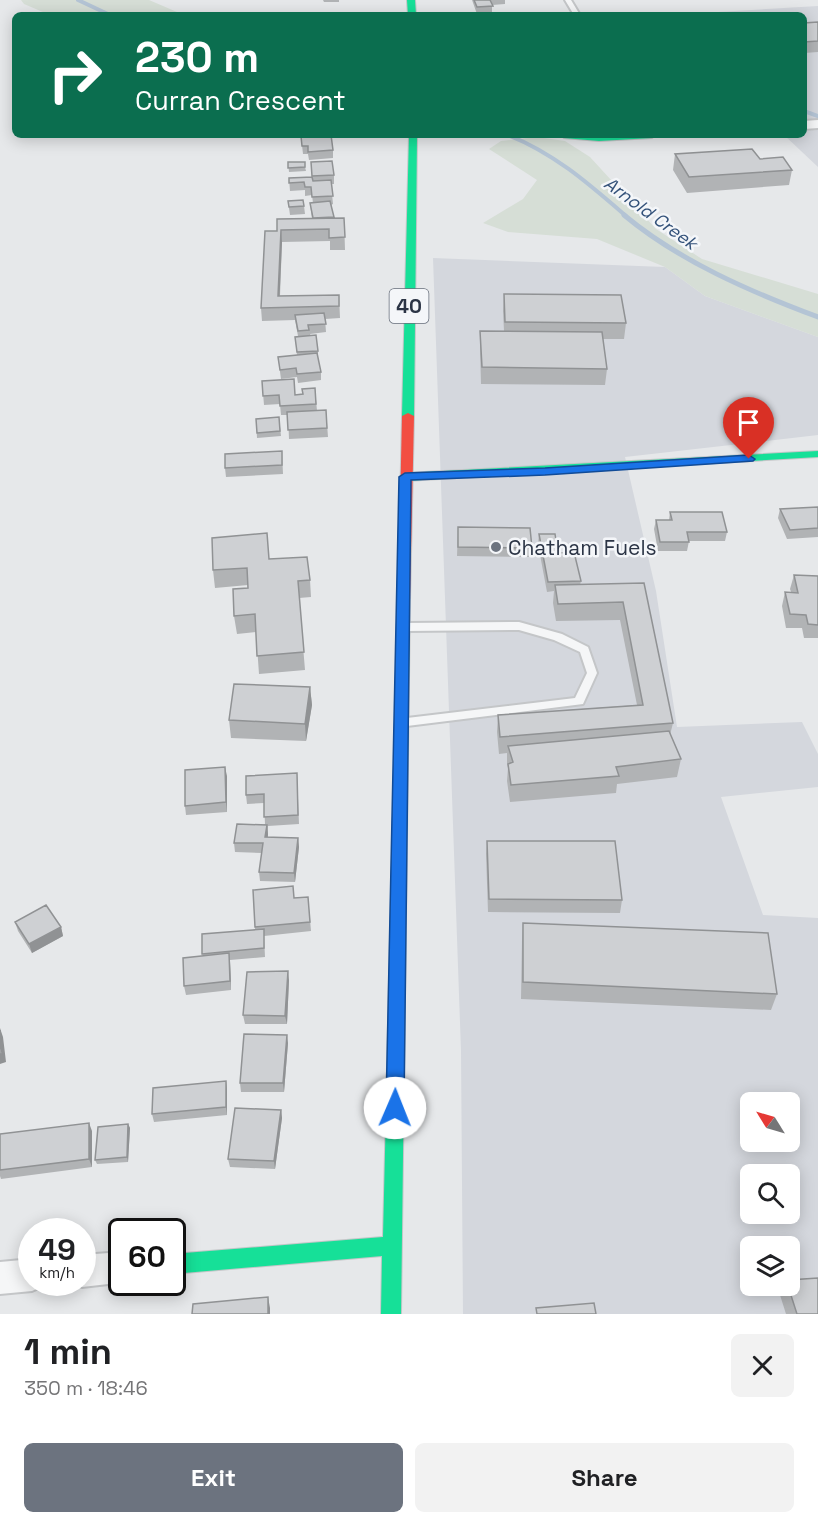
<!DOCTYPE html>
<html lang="en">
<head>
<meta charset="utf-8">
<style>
	body { margin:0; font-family:"Space Grotesk",sans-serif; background:#f2f2f2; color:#202124; height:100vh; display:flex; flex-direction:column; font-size:22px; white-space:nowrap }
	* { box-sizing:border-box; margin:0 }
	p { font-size:20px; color:#757577 }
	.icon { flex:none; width:33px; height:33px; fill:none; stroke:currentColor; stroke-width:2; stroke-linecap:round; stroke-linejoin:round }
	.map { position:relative; height:1314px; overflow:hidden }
	.drawer { display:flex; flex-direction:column; background:#fff; flex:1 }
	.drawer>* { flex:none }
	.top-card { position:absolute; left:12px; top:12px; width:795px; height:126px; border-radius:9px; box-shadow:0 3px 15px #0003; background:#0b6e4f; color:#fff; overflow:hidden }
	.needle { width:39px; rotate:307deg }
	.buttons { position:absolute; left:740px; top:1092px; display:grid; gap:12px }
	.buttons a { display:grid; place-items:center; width:60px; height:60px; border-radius:9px; background:#fff; box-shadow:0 3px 15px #0003; font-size:30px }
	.speed { position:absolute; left:18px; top:1218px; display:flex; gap:12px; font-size:30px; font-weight:700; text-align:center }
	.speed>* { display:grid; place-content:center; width:78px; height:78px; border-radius:50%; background:#fff; box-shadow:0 3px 15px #0003; line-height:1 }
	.speed small { font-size:15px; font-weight:400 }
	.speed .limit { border:3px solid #111; border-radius:9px; background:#fff; color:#111 }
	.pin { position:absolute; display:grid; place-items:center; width:51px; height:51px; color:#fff; margin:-62px -26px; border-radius:50% 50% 50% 0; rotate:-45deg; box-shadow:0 0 6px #0007 }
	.pin .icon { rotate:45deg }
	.me { position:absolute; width:66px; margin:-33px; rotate:1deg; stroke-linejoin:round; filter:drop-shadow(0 0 4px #0008) }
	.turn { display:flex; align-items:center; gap:21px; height:126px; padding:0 24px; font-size:27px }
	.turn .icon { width:78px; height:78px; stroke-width:2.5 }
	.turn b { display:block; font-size:42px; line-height:51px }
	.round { display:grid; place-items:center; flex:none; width:63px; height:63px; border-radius:9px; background:#f2f2f2 }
	.headline { display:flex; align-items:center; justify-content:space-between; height:102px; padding:0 24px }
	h1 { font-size:36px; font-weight:800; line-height:45px }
	.cta { display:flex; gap:12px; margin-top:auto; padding:12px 24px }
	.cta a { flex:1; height:69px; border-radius:9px; background:#6c737f; color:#fff; font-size:24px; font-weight:800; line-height:69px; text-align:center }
	.cta a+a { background:#f2f2f2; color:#202124 }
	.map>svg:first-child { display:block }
	.built { fill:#d4d7dd; fill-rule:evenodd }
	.green { fill:#d6ded6 }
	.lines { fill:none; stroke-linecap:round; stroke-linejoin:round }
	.stream-far1 { stroke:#b4c4d5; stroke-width:4 }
	.stream { stroke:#b4c4d5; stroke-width:5 }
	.lane-casing { stroke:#c4c6c8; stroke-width:4 }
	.street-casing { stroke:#c4c6c8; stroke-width:4 }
	.fast-casing { stroke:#c4c6c8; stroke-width:2 }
	.jam-casing { stroke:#c4c6c8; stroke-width:2 }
	.lane { fill:#f5f6f7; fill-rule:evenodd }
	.street { fill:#f5f6f7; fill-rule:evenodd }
	.fast { fill:#16e098; fill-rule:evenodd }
	.jam { fill:#f24e42; fill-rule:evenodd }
	.wall { fill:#b1b3b5 }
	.shaded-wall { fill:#909294 }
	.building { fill:#ced0d3; stroke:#909294; stroke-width:1.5 }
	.route { fill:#1a73e8; stroke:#114b97; stroke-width:1.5 }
	.poi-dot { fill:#6c737f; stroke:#f4f6f9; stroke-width:2 }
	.labels { text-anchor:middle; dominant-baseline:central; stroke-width:5; stroke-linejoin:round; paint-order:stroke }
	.far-water-label { font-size:18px; font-style:italic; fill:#34527a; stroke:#f4f6f9 }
	.shield { fill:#f4f6f9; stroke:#676e7b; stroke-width:1.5 }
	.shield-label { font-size:20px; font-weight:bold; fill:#2b3445 }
	.poi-label { font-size:21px; fill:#2b3445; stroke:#f4f6f9; text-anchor:start }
</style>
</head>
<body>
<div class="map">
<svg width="818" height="1314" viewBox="0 0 818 1314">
	<rect width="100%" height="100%" fill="#e6e8ea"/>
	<path class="built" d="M818,6V167L784,135H804V15H668Z
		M433,258L665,267L705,296L818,337V435L625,457L656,591L677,727L802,722L818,754V787L721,797L763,915L818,918V1314H463L461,1051ZM750,1102H789V1142H750ZM750,1174H789V1214H750ZM750,1246H789V1286H750Z"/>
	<path class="green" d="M21,0H149L184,15H50L24,4Z
		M537,137L565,141L590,157L656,229L702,259L818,294V337L705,296L665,267L597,239L508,232L483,223L523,199L537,180L489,149L501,141Z"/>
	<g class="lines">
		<path class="stream-far1" d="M78,0L110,15
			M804,111L818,116
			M508,135C554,153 589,184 626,216"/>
		<path class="stream" d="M624,215C679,261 751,292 818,317"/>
		<g class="lane-casing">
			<path id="lane" d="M565,0H571L580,15H574Z
				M519,622L562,634L588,647L597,673L583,704L407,726L403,725L402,722L403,719L407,718L575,698L587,673L580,652L554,640L519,630L407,631L402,627L407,623Z"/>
		</g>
		<g class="street-casing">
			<path id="street" d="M818,120V128L804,129V121Z
				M122,1252V1282H126L82,1287L71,1282H82V1255Z
				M32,1259V1282H45L43,1286L32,1291L0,1294V1262Z"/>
		</g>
		<g class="fast-casing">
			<path id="fast" d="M407,0H415L416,15H408Z
				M409,135H417L414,416L408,419L402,416Z
				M560,135H656L652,138L599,141L564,138Z
				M818,451V457L405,481L399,477L405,473Z
				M404,596L410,600L401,1314H381L382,1256L172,1274V1254L383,1237L398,600Z"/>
		</g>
		<g class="jam-casing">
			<path id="jam" d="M408,413L414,416L410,600L404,604L398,600L402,416Z"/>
		</g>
		<use href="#lane" class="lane"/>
		<use href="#street" class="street"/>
		<use href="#fast" class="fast"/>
		<use href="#jam" class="jam"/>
	</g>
	<path class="wall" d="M323,0H339V2H324Z
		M472,0H505V4L492,5V14H477Z
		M818,22V52L804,53V23Z
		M301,136L333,150V158L309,160L308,154H303Z
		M675,154L760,159L792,170L789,185L687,193L673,170Z
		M288,162L305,167L306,171L289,172Z
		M311,162L334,175V184H331L333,204L331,205L334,218H344L345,250H330V241L282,242L280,296L339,295L340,318L325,319L326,332L310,334L318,351V355H317L321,372V380L298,383L297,377L281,379L278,357L297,355L295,337L298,336L295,320L262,321L261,308L277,231L312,219L310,203H313L312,195L305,196V190L290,191L289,178L312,177Z
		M288,201L304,206L305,214L290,215Z
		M504,294L626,323L624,339H603L607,369L605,385L481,384L480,347V331H504L503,311Z
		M262,381L295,395L303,394L315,388L317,411L326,410L328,437L289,439L288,415H281L280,404L264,405Z
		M279,417L281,436L257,438L256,419Z
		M282,451L283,474L226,477L225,468Z
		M818,507V537L787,539L778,518L780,509Z
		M670,512L727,532L725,541H689L687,551H658L654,529L656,520H669Z
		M458,527L532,548L531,557L457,556Z
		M539,534L558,553L581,581L580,585L644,583L673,723L670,735L681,759L677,777L617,784L616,793L510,802L507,781L508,768L507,763V753L499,754L497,732L498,715L637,705L620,620L556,621L553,603L554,591L547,592L538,544Z
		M269,559L310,580L311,597L299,598L305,670L259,674L256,632L237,634L234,616L248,588V585L215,588L213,570Z
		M794,575L818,576V638H804L802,628H786L782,606L785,592H791L790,589Z
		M310,687L312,705L306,741L231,738L229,720Z
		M297,773L299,824L268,826V837L298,838L299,847L295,882L260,881L259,872L262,853L235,852L234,843L265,824L264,803L247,804L246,795Z
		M227,776V812L186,815L185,806Z
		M487,841L622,900L620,913L488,912L486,854Z
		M253,890L294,898L308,897L311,931L264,936L265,957L230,960L231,990L186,995L184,986L203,956L202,954L255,929Z
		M15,922L61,927L63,936L32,953L18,931Z
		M523,923L777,994L771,1010L521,999L522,940Z
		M289,980L287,1024H245L243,1015Z
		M288,1043L284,1092H241L240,1083Z
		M226,1081L227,1089V1115L154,1122L152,1114Z
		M281,1110L282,1118L275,1169L230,1167L228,1159Z
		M128,1124L130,1128L128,1162L97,1164L95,1160Z
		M92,1131V1167L1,1179L0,1176V1134Z
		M784,1286H789L818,1314H786L780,1295Z"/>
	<path class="shaded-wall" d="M281,230L282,242L279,309L278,296Z
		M310,687L312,705L306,741L305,724Z
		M225,767L227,776V812L226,802Z
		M267,825L268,834L267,847L265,837Z
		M298,838L299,847L295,882L294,873Z
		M61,927L63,936L32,953L29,944Z
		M229,953L230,962L231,990L230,981Z
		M288,971L289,980L287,1024L285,1016Z
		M0,1028L3,1037L6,1062L0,1064Z
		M287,1035L288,1043L284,1092L283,1083Z
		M226,1081L227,1089V1115L226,1107Z
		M281,1110L282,1118L275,1169L274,1161Z
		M89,1123L92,1131V1167L89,1159Z
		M128,1124L130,1128L128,1162L127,1157Z
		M268,1297L270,1308V1314H268Z"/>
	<path class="building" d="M474,0H490L493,6L477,7Z
		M818,22V41L804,42V23Z
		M306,135H331L333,150L308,152V146H302L301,136Z
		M752,149L760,159L783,157L792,170L689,177L675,154Z
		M332,161L334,175L312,176L311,162Z
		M288,162H305V167L288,168Z
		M312,177L313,181L331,180L333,196L312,197L311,187H305L304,182L289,183V178Z
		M303,200L304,206L289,207L288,201Z
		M330,201L334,217L313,218L310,203Z
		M344,218L345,237L329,238V229L281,230L278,296L339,295V306L261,308L265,231H277V219Z
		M504,294L621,295L626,323L505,322Z
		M324,313L326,324L308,325L309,330L298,331L295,315Z
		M480,331L602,332L607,369L482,367Z
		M316,335L318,351L297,352L295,337Z
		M317,353L321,372L297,374L296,368L280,370L278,357Z
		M294,379L295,395L303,394L302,389L315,388L316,404L280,406L279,395L263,396L262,381Z
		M326,410L327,428L288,430L287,412Z
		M279,417L280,431L257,433L256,419Z
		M282,451V465L225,468V454Z
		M818,507V528L790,530L780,509Z
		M670,512H722L727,532H687L689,542H660L656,520H672Z
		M458,527L530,528L532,548L458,547Z
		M267,533L269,559L307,557L310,580L298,581L304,652L257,656L255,614L234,616L233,589L248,588L247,568L213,570L212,538Z
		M539,534H555L558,553L574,552L581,581L548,582Z
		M794,575L818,576V625L808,624L806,615L790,614L785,592L798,593Z
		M644,583L673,723L500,737L498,715L643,705L623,602L558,604L555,585Z
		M234,684L310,687L305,724L229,720Z
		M669,731L681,759L616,767L619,776L511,785L508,764L513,762L508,746Z
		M225,767L226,802L185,806V770Z
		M297,773L298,815L264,817V794L246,795V776Z
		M237,824L267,825L265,837L298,838L294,873L259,872L263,843H234Z
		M487,841H615L622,900L489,899Z
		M293,886L294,898L308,897L310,922L255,927L253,890Z
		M46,905L61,927L29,944L15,922Z
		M523,923L768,933L777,994L523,982Z
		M264,929V948L202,954V934Z
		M229,953L230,981L184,986L183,958Z
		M288,971L285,1016L243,1015L247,972Z
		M0,1030L2,1054H0Z
		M244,1034L287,1035L283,1083H240Z
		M226,1081V1107L152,1114L153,1088Z
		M235,1108L281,1110L274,1161L228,1159Z
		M89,1123V1159L0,1170V1134Z
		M128,1124L127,1157L95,1160L98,1127Z
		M818,1278V1314H797L788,1286H789V1280Z
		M268,1297V1314H192L193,1304Z
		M594,1303L596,1314H537L536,1308Z"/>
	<path class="route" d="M749,455L755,459L753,461L545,475L411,480L404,1108L401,1114L395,1117L388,1114L386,1108L399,477L405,473L545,468Z"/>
	<circle class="poi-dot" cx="496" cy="547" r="6"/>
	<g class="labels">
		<g class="far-water-label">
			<text transform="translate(651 213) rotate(36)">Arnold Creek</text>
		</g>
		<rect class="shield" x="389.5" y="289" width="39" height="34" rx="4.5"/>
		<g class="shield-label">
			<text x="409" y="306">40</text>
		</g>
		<g class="poi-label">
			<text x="508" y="547">Chatham Fuels</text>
		</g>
	</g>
</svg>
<div class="buttons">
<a><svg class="needle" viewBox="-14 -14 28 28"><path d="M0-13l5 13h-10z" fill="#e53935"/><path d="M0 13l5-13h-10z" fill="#757577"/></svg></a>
<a><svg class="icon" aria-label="search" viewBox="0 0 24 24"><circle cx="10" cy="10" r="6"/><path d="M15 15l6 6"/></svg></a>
<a><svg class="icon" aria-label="layers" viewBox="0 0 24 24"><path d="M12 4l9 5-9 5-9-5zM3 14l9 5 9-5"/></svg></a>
</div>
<div class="speed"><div>49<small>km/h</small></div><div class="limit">60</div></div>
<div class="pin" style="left:749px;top:459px;background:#d93025"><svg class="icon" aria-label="arrive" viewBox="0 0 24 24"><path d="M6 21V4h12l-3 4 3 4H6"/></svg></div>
<svg class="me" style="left:395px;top:1108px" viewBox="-20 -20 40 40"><circle r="19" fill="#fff"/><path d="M0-13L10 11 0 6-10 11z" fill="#1a73e8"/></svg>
<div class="top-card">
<div class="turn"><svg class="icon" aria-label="right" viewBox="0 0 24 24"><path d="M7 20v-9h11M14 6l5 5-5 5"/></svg><div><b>230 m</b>Curran Crescent</div></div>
</div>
</div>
<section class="drawer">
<div class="headline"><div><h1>1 min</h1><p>350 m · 18:46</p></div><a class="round"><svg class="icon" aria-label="close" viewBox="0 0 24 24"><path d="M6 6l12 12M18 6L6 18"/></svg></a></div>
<div class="cta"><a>Exit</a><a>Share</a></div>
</section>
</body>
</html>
